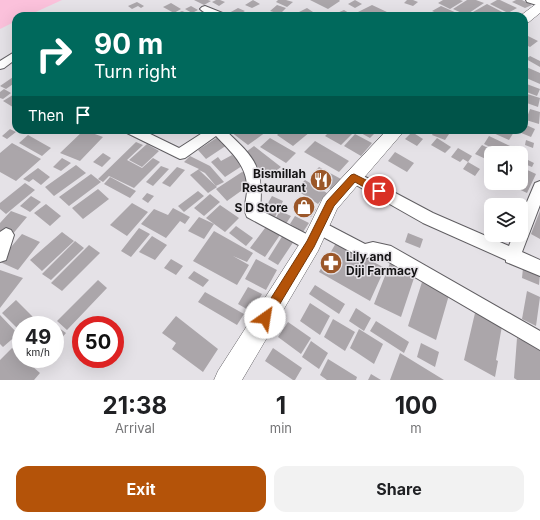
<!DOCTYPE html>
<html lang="en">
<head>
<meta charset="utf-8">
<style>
	body { margin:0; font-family:Inter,sans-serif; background:#f2f2f2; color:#202124; height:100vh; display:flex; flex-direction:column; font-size:15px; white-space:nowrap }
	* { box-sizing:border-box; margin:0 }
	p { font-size:13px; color:#757577 }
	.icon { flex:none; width:22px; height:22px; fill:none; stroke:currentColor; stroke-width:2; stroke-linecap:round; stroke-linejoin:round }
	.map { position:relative; height:380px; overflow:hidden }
	.drawer { display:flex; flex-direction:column; background:#fff; flex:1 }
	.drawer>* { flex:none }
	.guide { position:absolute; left:12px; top:12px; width:516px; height:122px; border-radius:12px; box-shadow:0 4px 16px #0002; background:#00695c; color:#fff; overflow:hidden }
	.controls { position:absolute; left:484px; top:146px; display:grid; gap:8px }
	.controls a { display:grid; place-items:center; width:44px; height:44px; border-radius:8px; background:#fff; box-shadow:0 4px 16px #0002; font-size:20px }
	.speed { position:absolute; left:12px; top:316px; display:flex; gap:8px; font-size:20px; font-weight:700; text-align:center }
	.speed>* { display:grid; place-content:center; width:52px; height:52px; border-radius:50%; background:#fff; box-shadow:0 4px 16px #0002; line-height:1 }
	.speed small { font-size:10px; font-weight:400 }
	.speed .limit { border:6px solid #d22; background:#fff; color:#111 }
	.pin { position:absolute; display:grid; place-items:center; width:34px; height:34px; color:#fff; margin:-17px; border:2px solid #fff; border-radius:50%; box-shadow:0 1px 4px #0007 }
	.me { position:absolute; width:44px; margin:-22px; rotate:32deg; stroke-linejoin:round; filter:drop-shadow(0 0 3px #0008) }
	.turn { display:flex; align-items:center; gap:14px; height:84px; padding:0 16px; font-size:18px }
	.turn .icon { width:52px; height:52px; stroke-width:2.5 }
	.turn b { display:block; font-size:28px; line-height:34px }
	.then { display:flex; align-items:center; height:38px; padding:0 16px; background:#0003; gap:8px; font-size:15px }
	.eta { display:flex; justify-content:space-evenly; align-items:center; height:68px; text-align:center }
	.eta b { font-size:24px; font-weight:700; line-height:28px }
	.cta { display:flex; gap:8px; margin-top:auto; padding:8px 16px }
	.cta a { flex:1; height:46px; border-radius:12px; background:#b45309; color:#fff; font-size:16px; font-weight:700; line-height:46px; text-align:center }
	.cta a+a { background:#f2f2f2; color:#202124 }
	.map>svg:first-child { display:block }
	.green { fill:#fbc1db }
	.building { fill:#aba6aa }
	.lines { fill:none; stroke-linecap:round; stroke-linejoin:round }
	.street-casing { stroke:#605e62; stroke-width:2 }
	.secondary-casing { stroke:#605e62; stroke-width:1 }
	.street { fill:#fff; fill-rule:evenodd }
	.secondary { fill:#fff; fill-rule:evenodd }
	.route { fill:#b45309; stroke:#753606 }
	.labels { text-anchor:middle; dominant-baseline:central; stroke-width:3; stroke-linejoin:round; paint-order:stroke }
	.poi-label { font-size:12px; font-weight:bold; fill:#151415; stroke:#e5e2e7; text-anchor:end }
</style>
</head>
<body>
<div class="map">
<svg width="540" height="380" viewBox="0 0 540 380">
	<rect width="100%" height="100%" fill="#e5e2e7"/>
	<path class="green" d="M0,0H62L27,16H16V21L0,29Z"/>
	<path class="building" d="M194,0H208L211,1L204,5Z
		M216,0H220L225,2L219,6L212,2Z
		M253,0L260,4L252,8L245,5Z
		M278,0H286L293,2L287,7L276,2Z
		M310,0H339L340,1L328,9Z
		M355,0L362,4L355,8L348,4Z
		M407,0H413L418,2L413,6L404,3Z
		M443,0H460L463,1L450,9L438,3Z
		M467,0H476L484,3L466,15L453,9Z
		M497,0H500L517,8L508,13L490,4Z
		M516,0H522L532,5L525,8L512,2Z
		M137,2L144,6L141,8L138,6L132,9L128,6Z
		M171,3L181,9L174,13L163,7Z
		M487,4L508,15L505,16H482L473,12Z
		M277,5L286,8L280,14L270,11Z
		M372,5L387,12L374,16L352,15Z
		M191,6L198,10L192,13L185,9Z
		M441,6L459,14L456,16H443L432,11Z
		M238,8L245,11L236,16L229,13Z
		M307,8L313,12L305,16H291Z
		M344,10L349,13L342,16L337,13Z
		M182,11L195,16L172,15Z
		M524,34L538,41L530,47L524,44Z
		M530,56L540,61V67L526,59Z
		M524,66L540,73V84L524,77Z
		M16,75V82L6,89L0,86Z
		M524,83L540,89L537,96L524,91Z
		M4,89L11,93L3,99L0,98V92Z
		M16,93V109L3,101Z
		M524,93L540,98L538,107L524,102Z
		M530,109L540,112L539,124L526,120Z
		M524,124L535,129L531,137L514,130H524Z
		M10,129L16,132L7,139L2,136Z
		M84,130L103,137L80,161L60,153Z
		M235,130H264L266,132L248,145L231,132Z
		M282,130H308L310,132L293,146L277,135Z
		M331,130H347L353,133L341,145L325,136Z
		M361,130H378L370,138L359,132Z
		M435,130H449L451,131L445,140L432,135Z
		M492,130H511L514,132L509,140L491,132Z
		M412,132L423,139L417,146L405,139Z
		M355,134L372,143L361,156L344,146Z
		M28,135L51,148L42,156L19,143Z
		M489,136L510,146L505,153H502L484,144Z
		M218,137L227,145L206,159L198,150Z
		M270,138L296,153L286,163L260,147Z
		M437,138L451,147L445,153L431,145Z
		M526,140L534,143L533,148L525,145Z
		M315,141L349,161L339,172L304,152Z
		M136,142L143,145L127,160L142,168L153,158L160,162L134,188L109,176L103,182L98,179Z
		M12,143L41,159L16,181L0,172V153Z
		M147,144L159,151L142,167L129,160Z
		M482,145L494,151L491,153V156L488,160L475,154Z
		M254,146L281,167L269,176L242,155Z
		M510,147L519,152V153H507Z
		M458,148L472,156L468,162L463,159L460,162L451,157Z
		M395,152L414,163L407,172L388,161Z
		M103,153L111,158L102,167L93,162Z
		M232,155L242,166L225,177L211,162L218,157L221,161Z
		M190,156L210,166L224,182L216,186L205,173L199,170L217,187L208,193L190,175L199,169L184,162Z
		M62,158L71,163L61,171L53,167Z
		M524,158L534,163L532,167L522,163Z
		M468,162L480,169L475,176L463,169Z
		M76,165L86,173L54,196L45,187Z
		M161,166L169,169L153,186L146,182Z
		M177,167L185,170L170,187L162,183Z
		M319,167L341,179L332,190L310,177Z
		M521,167L536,174L527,193L506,183H521Z
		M38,168L50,177L41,185L33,179L29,182L23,179Z
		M242,172L245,173L248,186L227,201L216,189Z
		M91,174L101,182L69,206L59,197Z
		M110,177L112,178L136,191L130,198L104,184Z
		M305,180L327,193L318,204L296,190Z
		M25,183L35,190L6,214L0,209V203Z
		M98,189L109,199L83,219L72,208Z
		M198,191L204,196L184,212L178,206Z
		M147,193L154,196L148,203L142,199Z
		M210,194L220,202L204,216L194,208Z
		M31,196L41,202L30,212L20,206Z
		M272,196L283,201L274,219L262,213Z
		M132,203L148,212L127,236L110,225Z
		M303,203L316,209L311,217L298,211Z
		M46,204L61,216L50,226L34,213Z
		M220,205L239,218L225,232L206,218Z
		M173,208L190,217L185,224L180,221L166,238L141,224L154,209L168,215Z
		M491,208V222L485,219Z
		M11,211L27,217L11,236L0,231V223Z
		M280,211L291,216L284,227L274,221Z
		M540,211V239L531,234Z
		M295,216L309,223L303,232L290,224Z
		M199,217L214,224L204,239L188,231Z
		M268,224L282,232L265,257L250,248Z
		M236,226L253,238L246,246L229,233Z
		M139,228L150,234L131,257L121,251Z
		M214,231L253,253L247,262L233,256L249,265L237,285L193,261Z
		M62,232L74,241L42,271L30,260Z
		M408,233L423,239L420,248L405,242Z
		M22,234L40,242L18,270L0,262V260Z
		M283,235L294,241L278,265L268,259Z
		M152,236L167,245L155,260L139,252Z
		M75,241L84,248L51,280L42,274Z
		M336,243L385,268L370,301L319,272Z
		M89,245L100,253L62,291L51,283Z
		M171,259L183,266L176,275L164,268Z
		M256,259L277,270L266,290L245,279Z
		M390,263L415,275L401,317L374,304Z
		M523,268L540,274L539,285L522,278Z
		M0,270L23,278L0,308Z
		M194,271L209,280L203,287L188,278Z
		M98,280L107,288L67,330L57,321Z
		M422,282L449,295L436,340L408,326Z
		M315,285L345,304L339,314L309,294Z
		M248,287L262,294L252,312L238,304Z
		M527,291L540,297L536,326L522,319Z
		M205,292L244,314L237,325L198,302Z
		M16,300L33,317L24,325H21L19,330L2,313Z
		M310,303L330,316L320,335L300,321Z
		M356,308L371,318L364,331L349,321Z
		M475,313L502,326L496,360L498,361L495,377L464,360Z
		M0,315L18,334L3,347L0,344Z
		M176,316L218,349L203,372L172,349L176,343L162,333Z
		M333,319L355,332L345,351L324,337Z
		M376,321L409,342L404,353L370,331Z
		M288,322L311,338L301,354L278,337Z
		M55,325L66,333L55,346Z
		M359,329L383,344L374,364L350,348Z
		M517,338L540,348V380H517L514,378Z
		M311,341L328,353L319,369L302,357Z
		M421,343L439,352L435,367L417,357Z
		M12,348L21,357V359H24L40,373L34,380H0V360Z
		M273,348L302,368L295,380H293L265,361Z
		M400,353L444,380H390Z
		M328,359L357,377L356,380H327L320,375Z
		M371,374L381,380H368Z"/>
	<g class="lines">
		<g class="street-casing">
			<path id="street" d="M526,0H540V6L527,2Z
				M205,6L225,14L227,16C217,16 207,16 200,9L202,7Z
				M16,51V59L4,68L0,69V61Z
				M125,130H142L179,148L207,130H225C255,158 264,167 260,210L316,239L319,244L316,249L311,251L306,249L247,217C243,210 246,201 247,192C249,167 232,153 216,136L185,158L180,159L127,133Z
				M354,171L433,213L509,246L513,235H521V216L535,183L540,181V205L522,252L540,260V276L506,262V260L423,223L349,181L347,177L349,173Z
				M319,220L365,244L373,242L391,246L540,331V350L382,258L373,256L364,259L314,232L312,227L314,222Z
				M6,228L11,230L14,235L6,260L0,262V232Z"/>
		</g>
		<g class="secondary-casing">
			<path id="secondary" d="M540,3V13L529,22L524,23V16H520L536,4Z
				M387,130H405L337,209L318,251L242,380H214L218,371L304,237L323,198Z"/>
		</g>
		<use href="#street" class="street"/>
		<use href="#secondary" class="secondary"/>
	</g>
	<path class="route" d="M354,174L382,188L383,191L382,194H376L355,182L334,206L314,247L269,322L265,324L261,322L259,318L261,314L307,241L327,201L351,175Z"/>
	<defs>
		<g id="restaurant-disc" transform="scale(1.15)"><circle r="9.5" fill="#9b5729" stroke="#e5e2e7"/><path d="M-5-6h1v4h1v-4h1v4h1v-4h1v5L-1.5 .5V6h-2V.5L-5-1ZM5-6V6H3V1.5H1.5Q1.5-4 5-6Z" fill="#fff"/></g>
		<g id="shop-disc" transform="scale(1.15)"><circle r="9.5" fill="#9b5729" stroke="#e5e2e7"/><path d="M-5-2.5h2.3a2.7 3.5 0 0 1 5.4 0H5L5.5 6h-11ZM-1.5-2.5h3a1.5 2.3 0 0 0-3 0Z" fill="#fff"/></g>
		<g id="pharmacy-disc" transform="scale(1.15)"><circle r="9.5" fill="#9b5729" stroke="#e5e2e7"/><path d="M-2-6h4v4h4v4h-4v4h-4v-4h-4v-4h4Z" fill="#fff"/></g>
	</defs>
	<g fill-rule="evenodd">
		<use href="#restaurant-disc" x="321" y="180"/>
		<use href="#shop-disc" x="304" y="207"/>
		<use href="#pharmacy-disc" x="331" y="263"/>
	</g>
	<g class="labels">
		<g class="poi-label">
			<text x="306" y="173">Bismillah<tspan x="306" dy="14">Restaurant</tspan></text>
			<text x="288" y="207">S D Store</text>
			<text x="346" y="256" text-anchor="start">Lily and<tspan x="346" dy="14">Diji Farmacy</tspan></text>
		</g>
	</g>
</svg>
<div class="controls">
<a><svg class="icon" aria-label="sound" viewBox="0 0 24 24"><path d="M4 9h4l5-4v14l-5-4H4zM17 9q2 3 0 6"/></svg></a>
<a><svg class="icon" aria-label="layers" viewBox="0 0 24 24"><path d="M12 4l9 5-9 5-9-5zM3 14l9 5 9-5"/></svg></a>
</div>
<div class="speed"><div>49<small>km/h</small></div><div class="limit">50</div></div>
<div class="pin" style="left:379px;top:191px;background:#d93025"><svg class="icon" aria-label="arrive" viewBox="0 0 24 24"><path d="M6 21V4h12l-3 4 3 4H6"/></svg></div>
<svg class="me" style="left:265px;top:318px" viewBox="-20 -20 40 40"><circle r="19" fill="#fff"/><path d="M0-13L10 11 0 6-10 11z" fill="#b45309"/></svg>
<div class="guide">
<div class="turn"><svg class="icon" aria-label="right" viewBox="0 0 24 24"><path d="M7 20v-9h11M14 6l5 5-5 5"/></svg><div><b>90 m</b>Turn right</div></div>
<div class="then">Then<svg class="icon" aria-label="arrive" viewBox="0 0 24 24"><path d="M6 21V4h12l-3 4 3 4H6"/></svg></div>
</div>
</div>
<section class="drawer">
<div class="eta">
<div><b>21:38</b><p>Arrival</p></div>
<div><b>1</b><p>min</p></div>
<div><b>100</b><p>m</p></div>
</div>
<div class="cta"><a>Exit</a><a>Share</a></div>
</section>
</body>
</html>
